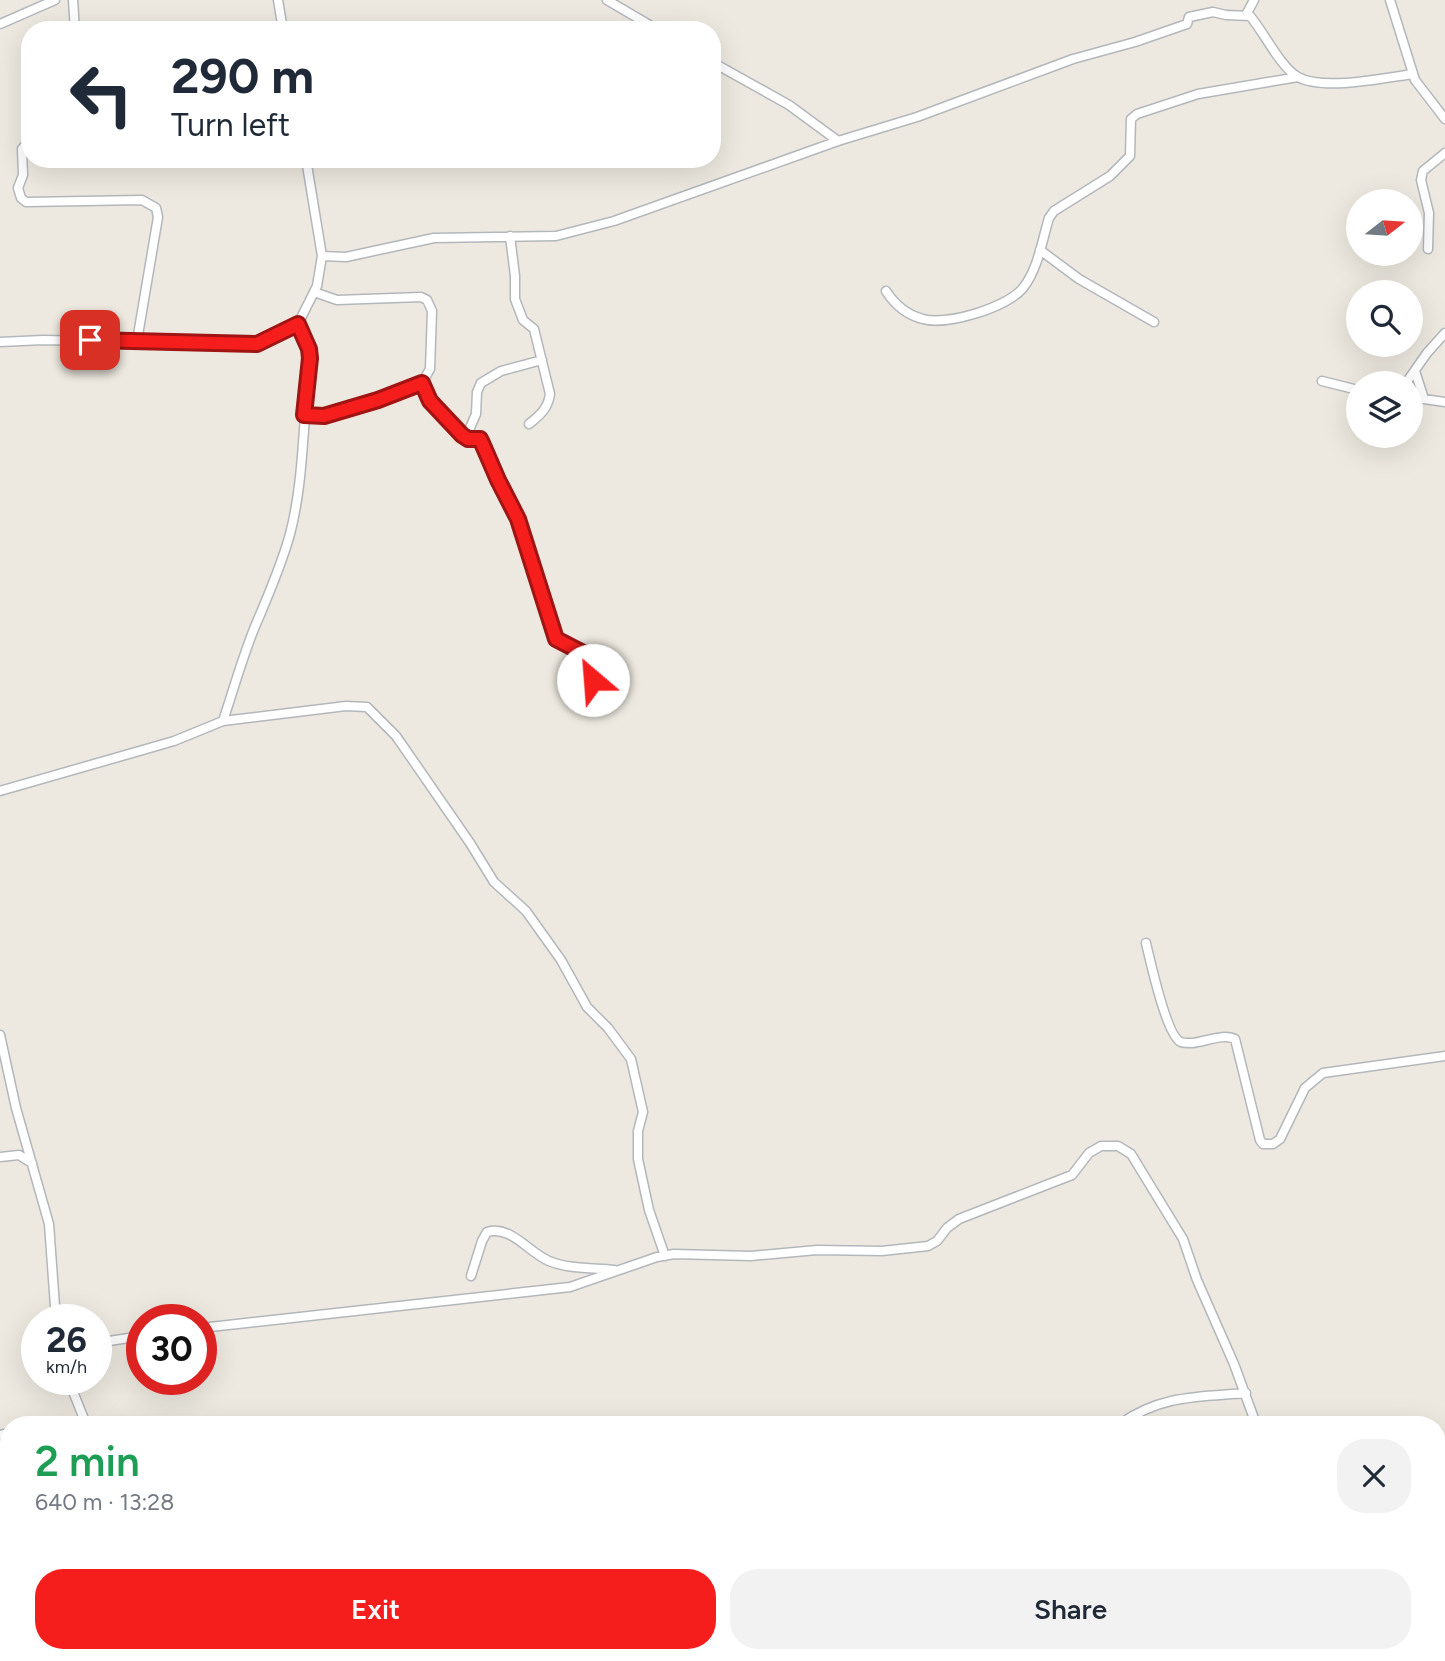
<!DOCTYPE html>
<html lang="en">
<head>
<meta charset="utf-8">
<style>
	body { margin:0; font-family:Figtree,sans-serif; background:#f2f2f3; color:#1f2937; height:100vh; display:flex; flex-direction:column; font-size:26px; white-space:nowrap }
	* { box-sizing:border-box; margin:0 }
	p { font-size:23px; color:#747a83 }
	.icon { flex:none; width:38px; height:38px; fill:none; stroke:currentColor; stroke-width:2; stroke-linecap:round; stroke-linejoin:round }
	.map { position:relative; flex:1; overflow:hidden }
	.side { position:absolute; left:0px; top:1416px; width:1446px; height:247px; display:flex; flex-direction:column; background:#fff; border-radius:28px 28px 0 0; box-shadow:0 7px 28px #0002 }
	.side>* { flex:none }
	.top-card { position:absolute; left:21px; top:21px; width:700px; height:147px; border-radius:28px; box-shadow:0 7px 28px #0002; background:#fff; color:#1f2937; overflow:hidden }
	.needle { width:46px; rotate:73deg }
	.controls { position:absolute; left:1346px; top:189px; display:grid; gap:14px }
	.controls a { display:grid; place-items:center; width:77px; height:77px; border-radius:50%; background:#fff; box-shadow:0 7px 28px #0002; font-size:35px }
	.speed { position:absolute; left:21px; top:1304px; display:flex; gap:14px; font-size:35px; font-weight:700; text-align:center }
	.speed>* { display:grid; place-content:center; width:91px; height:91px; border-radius:50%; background:#fff; box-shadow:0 7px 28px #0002; line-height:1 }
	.speed small { font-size:18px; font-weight:400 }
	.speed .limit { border:10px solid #d22; background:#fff; color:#111 }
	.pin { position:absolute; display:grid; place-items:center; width:60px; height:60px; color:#fff; margin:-30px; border-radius:14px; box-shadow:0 4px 10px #0006 }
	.me { position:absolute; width:77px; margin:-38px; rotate:333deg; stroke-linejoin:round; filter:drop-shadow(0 0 5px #0008) }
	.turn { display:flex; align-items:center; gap:24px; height:147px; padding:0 35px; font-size:32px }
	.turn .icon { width:91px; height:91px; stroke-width:2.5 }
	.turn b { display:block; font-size:49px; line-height:60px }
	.round { display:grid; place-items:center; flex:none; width:74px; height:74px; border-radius:28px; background:#f2f2f3 }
	.headline { display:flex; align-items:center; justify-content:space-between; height:119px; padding:0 35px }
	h1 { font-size:42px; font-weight:600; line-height:52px; color:#1e9e55 }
	.cta { display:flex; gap:14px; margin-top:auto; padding:14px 35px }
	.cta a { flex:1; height:80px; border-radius:28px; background:#f61e1d; color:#fff; font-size:28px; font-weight:600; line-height:80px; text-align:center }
	.cta a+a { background:#f2f2f3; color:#1f2937 }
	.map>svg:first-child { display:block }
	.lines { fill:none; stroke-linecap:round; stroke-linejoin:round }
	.minor-casing { stroke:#b3b7bc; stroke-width:11 }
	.minor { stroke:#fff; stroke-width:8 }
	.route-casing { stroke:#a01413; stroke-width:18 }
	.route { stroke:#f61e1d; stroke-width:12 }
</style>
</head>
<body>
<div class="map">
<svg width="1445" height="1661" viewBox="0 0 1445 1661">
	<rect width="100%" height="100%" fill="#ede9e0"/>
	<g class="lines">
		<g class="minor-casing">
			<path id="minor" d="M73,0L75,30
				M278,0L283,30
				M607,0L658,30
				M1390,0L1415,80L1445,119
				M1246,15L1254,0
				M0,24L55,0
				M712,62L789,105L838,141
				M30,139L22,149L23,175L18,188L21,198L26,202L142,200L156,208L158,217L137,341
				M510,236L515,276V299L523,320L534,329L550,394C548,409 539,416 529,424
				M1428,249L1429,213L1421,180L1423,171L1445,153
				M1040,250L1079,279L1154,322
				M322,256L346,257L434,238L556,236L614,221L838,141L917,117L1073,59L1135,42L1187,24L1189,17L1213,12L1226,15L1250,16C1264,32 1280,67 1298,77C1323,91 1385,78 1413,74
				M886,291C895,305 907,315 923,319C947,326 1008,307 1023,288C1038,269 1042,241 1049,218L1054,211L1110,176L1130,156L1131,119L1137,114L1198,94L1298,77
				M0,342L43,340L257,344L298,324L317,286L322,256L306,159
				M1415,371L1424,399
				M1322,381L1358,390
				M422,383L430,401L462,435L468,439H480L482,443L498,480L518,519L556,639L585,654L590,665L597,695
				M1406,383L1427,353L1445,333
				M1410,397L1445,402
				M304,415L324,416L413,388L422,383L430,369L432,311L427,300L421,297L337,300L314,292
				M466,437L476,414L477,392L481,383L501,371L542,360
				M223,721C233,691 242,659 254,629C267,598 281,567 290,534C305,477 302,417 311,358L309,349L298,324
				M0,791L174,741L223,721L346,706L367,707L396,736L470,843L494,882L526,911L561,960L587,1007L608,1028L631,1059L643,1112L638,1131V1159L649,1210L665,1256
				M1146,943C1150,960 1167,1037 1181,1042C1182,1043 1191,1043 1192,1043C1205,1042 1224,1033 1235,1039L1260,1140L1263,1144H1273L1280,1139L1305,1088L1323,1073L1445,1056
				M0,1035L16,1108L49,1224L56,1320
				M0,1157L19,1155L32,1163
				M471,1276L482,1241L487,1232C511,1225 528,1252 549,1261C568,1269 594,1268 614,1270
				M201,1328L570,1287L657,1257L674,1254L751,1256L817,1250L882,1251L928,1246L937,1241L947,1228L959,1219L1072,1175L1089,1153L1101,1146H1118L1131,1154L1183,1239L1197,1280L1234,1364L1256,1424
				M96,1343L142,1336
				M68,1379L86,1424
				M1120,1424C1161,1395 1198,1397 1246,1393
				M0,1435L9,1433
				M1437,1603L1445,1600
				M206,1654L229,1661
				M1368,1654L1374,1661
				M1330,1661L1342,1654"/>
		</g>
		<use href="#minor" class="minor"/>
	</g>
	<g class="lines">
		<g class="route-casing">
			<path id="route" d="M90,340L257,344L298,324L309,349L310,358L304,415L324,416L378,400L422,383L430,401L462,435L468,439H480L482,443L498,480L518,519L556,639L585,654L593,680"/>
		</g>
		<use href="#route" class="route"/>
	</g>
</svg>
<div class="controls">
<a><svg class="needle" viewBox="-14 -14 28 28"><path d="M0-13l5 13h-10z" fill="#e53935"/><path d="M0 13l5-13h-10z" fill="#747a83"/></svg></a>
<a><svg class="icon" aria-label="search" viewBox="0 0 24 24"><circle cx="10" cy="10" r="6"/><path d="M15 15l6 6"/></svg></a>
<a><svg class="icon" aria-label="layers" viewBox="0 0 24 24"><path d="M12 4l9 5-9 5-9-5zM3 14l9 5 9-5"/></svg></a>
</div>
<div class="speed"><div>26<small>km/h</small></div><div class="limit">30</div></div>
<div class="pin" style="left:90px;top:340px;background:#d93025"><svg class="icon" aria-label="arrive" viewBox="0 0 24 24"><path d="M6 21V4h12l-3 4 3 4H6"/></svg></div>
<svg class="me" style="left:593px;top:680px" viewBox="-20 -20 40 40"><circle r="19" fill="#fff"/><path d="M0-13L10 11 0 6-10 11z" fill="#f61e1d"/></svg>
<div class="top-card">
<div class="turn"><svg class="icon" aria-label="left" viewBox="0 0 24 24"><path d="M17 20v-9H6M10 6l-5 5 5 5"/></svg><div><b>290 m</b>Turn left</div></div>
</div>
<section class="side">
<div class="headline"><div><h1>2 min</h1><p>640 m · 13:28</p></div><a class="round"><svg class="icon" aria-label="close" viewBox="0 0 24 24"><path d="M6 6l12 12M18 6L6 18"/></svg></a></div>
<div class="cta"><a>Exit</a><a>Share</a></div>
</section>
</div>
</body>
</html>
